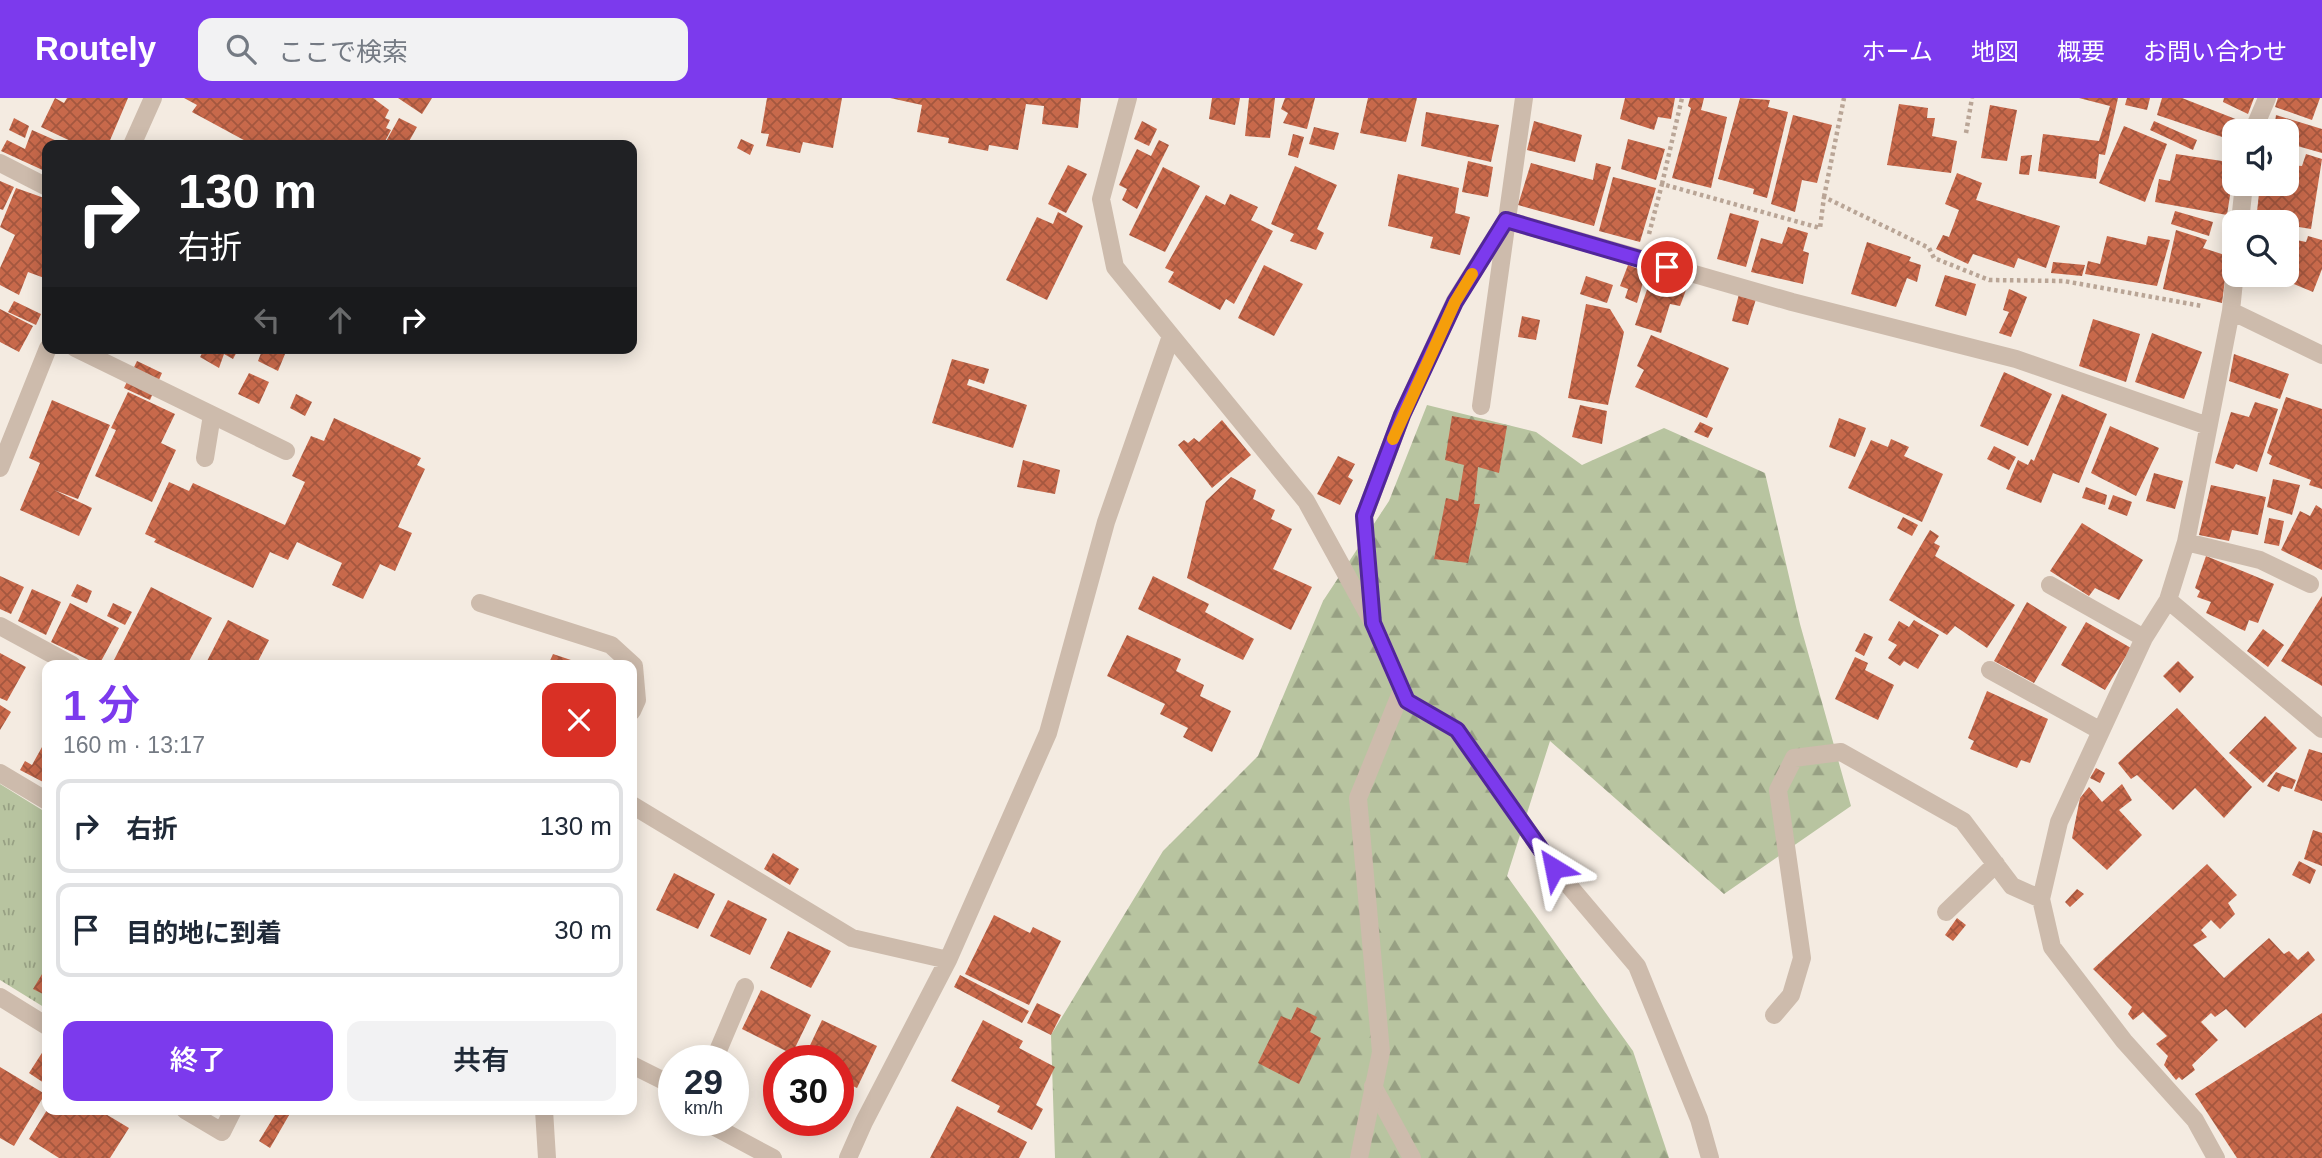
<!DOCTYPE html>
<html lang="ja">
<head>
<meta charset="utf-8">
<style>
	body { margin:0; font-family:Helvetica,"Noto Sans JP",sans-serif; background:#f2f2f3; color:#1f2937; height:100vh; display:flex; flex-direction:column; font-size:26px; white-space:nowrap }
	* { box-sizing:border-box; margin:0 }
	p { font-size:23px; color:#747a83 }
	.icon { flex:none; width:38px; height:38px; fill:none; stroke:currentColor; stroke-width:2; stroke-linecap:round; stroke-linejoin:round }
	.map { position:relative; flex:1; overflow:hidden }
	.details { position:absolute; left:42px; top:562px; width:595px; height:455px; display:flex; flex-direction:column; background:#fff; border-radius:14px; box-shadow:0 4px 18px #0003 }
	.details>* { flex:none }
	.banner { position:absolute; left:42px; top:42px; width:595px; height:214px; border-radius:14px; box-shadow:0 4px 18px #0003; background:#202124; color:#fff; overflow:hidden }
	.controls { position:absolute; left:2222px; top:21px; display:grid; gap:14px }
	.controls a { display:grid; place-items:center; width:77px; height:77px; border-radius:14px; background:#fff; box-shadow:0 4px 18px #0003; font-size:35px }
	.speed { position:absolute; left:658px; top:947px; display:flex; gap:14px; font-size:35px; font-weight:700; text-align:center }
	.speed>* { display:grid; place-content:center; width:91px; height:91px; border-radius:50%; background:#fff; box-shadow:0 4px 18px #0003; line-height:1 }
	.speed small { font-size:18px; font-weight:400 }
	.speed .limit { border:10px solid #d22; background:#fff; color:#111 }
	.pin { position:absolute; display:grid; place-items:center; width:60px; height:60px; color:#fff; margin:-30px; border:4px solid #fff; border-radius:50%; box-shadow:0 2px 7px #0007 }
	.me { position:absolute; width:77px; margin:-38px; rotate:325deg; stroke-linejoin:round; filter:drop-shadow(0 0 5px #0008) }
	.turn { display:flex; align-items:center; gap:24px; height:147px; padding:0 21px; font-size:32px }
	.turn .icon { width:91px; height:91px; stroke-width:2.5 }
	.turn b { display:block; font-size:49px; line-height:60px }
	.lanes { display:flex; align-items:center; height:66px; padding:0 21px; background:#0003; justify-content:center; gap:35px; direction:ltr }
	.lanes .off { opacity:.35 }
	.round { display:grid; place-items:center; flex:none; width:74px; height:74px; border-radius:14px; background:#f2f2f3 }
	.head { display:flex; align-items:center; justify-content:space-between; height:119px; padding:0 21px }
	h1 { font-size:42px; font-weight:600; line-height:52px; color:#7c3aed }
	.button { display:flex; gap:14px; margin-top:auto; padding:14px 21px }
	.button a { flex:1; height:80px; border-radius:14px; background:#7c3aed; color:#fff; font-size:28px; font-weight:600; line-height:80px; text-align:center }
	.button a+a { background:#f2f2f3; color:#1f2937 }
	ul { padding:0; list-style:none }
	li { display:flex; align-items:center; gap:21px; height:94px; margin:0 14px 10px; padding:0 7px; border:4px solid #e0e1e3; border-radius:14px }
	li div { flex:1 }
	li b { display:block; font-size:26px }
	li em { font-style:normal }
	header { display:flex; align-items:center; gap:42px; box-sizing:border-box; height:98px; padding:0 35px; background:#7c3aed; color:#fff }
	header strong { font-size:33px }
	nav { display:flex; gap:38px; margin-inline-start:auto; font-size:24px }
	.search { width:490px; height:63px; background:#f2f2f3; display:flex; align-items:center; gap:18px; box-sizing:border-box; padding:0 24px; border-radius:14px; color:#747a83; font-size:26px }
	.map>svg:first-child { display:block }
	.forest { fill:url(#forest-firs) }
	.park { fill:url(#park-tufts) }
	.building { fill:url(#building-cross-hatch) }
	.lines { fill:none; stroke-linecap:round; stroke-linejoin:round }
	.path { stroke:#b9a596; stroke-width:4.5; stroke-dasharray:3.5 3.5; stroke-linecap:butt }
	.lane { stroke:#cdbbac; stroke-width:18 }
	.street { stroke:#cdbbac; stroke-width:18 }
	.route-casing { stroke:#51269a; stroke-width:18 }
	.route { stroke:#7c3aed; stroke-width:12 }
	.slow { stroke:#f59e0b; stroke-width:12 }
</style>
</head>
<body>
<header>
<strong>Routely</strong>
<div class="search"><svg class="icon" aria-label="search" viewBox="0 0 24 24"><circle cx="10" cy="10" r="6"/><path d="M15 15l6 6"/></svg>ここで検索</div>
<nav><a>ホーム</a><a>地図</a><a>概要</a><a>お問い合わせ</a></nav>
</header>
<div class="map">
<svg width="2322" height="1060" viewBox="0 0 2322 1060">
	<defs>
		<pattern id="forest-firs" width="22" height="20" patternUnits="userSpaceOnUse" patternTransform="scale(1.75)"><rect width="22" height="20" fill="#b8c4a0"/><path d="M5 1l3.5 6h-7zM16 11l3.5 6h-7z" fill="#97a083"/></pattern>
		<pattern id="park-tufts" width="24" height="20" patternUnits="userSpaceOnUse" patternTransform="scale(1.75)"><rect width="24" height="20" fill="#b8c4a0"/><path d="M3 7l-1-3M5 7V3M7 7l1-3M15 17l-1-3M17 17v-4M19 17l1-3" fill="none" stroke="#97a083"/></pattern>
		<pattern id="building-cross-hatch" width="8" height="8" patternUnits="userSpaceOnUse" patternTransform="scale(1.75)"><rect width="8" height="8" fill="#c8694b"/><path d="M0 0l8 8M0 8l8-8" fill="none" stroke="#a4573f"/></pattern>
	</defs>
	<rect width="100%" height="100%" fill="#f4ebe1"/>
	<path class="forest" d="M1427,307L1536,334L1582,367L1664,330L1765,375L1800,526L1851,708L1724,796L1550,643L1507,778L1633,953L1669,1060H1055L1051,937L1163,753L1258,658L1323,503L1389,403Z"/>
	<path class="park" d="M0,686L47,715V911L0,882Z"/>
	<path class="building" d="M55,0L64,5L67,0H128L108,47H79L41,29Z
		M184,0H373L389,12L385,20L390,22L386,30L391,32L383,47H253L192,14L197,7Z
		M398,0H432L422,16Z
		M767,0H842L833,50L803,44L800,55L766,48L769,36L761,35Z
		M890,0H1081L1078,30L1042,26L1044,8L1026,6L1018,52L989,47L988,53L948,45L949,40L917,34L922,7Z
		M1212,0H1240L1235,27L1209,21Z
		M1249,0H1275L1270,40L1245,38Z
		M1285,0H1315L1307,31L1283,25L1288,15L1281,11Z
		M1368,0H1417L1406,44L1360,35Z
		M1625,0H1675L1671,21L1658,19L1654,32L1620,21Z
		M1690,0H1704L1701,12L1727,19L1711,90L1672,80L1691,10L1688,8Z
		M1740,0L1770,2L1768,9L1788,14L1767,100L1753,96L1754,91L1718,81Z
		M2079,0H2118L2105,57L2099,56L2096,81L2038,73L2043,36L2099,43L2110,8Z
		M2127,0H2150L2147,12L2125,7Z
		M2162,0H2182L2238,22L2231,42L2157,17Z
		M2224,0H2254L2248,16L2223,4Z
		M2278,0H2320L2312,22L2275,9Z
		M1899,6L1928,10L1927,20H1935L1932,38L1957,43L1951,75L1887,67Z
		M1990,7L2017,12L2007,63L1981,60Z
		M1426,14L1499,27L1491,64L1421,48Z
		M1793,17L1832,27L1817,85L1802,82L1795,114L1771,106Z
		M2276,17L2322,31V55L2287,45V33H2282L2283,27L2275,24Z
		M14,20L29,28L25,40L9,32Z
		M399,20L417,29L407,47H384Z
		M1142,23L1157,31L1149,48L1134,41Z
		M1534,23L1582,37L1575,64L1527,52Z
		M2154,23L2197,42L2193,52L2150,32Z
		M2124,28L2167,46L2145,104L2099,85Z
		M1314,29L1339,35L1334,52L1309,46Z
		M32,32L66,47H47V74L1,53L7,42L25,51Z
		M1293,36L1304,39L1298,60L1288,57Z
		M741,41L754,47L750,57L737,50Z
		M1628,41L1665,51L1656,82L1621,71Z
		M1159,42L1169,47L1137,111L1122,102L1127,91L1119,87L1137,51L1151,58Z
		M2176,56L2235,65L2227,117L2155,104L2159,81L2170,83Z
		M2306,56L2322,61L2311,131L2287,127V124L2256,123L2260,86H2287V67L2302,68Z
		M2032,57L2029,77L2019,76L2021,58Z
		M1468,63L1493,69L1488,99L1462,94Z
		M1531,65L1593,82L1596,65L1611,69L1594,128L1518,107Z
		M1068,67L1087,76L1066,115L1048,106Z
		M1295,68L1337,87L1317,131L1324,135L1316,152L1290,143L1294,136L1271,126Z
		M1163,69L1200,88L1165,154L1129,137Z
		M1957,75L1982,85L1976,102L2060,128L2046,170L2018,160L2014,170L1973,156L1968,166L1936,151L1943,137L1949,139L1959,112L1945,106Z
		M1398,76L1459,90L1455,115L1470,119L1460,157L1430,150L1433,139L1388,128Z
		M1613,79L1656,90L1640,144L1599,133Z
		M0,83L14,89L3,112L0,111Z
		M16,90L47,101V181L28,174L19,197L0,187V170L15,137L0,129Z
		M1230,96L1258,109L1251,122L1273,133L1234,206L1226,201L1220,212L1168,184L1174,174L1165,170L1206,97L1225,107Z
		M2175,113L2213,124L2209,138L2171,126Z
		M1058,114L1083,128L1047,202L1006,182L1037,119L1053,126Z
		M1730,115L1759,123L1746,169L1717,161Z
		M1788,129L1808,135L1803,153L1809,155L1803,186L1751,174L1761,140L1782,146Z
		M2176,132L2207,142L2203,150L2228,158L2222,205L2163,191Z
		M2107,138L2146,147L2148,138L2170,142L2157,188L2085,176L2088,163L2100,166Z
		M2308,138L2322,142V171L2313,194L2272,177H2287V140L2306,144Z
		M1867,144L1911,159L1909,163L1921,167L1917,184L1907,180L1896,209L1851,196Z
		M2053,164L2085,167L2082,178L2051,175Z
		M1264,167L1303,186L1274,238L1238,220Z
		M1628,167L1646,174L1637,205L1625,200L1628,191L1620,188Z
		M1654,171L1689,184L1680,208L1670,206L1661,235L1635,227Z
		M1945,177L1976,186L1966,218L1935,208Z
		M1586,178L1613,187L1607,205L1580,196Z
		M2009,191L2027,199L2011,239L1999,235L2009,214L2003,212Z
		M1739,196L1756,201L1748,227L1732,223Z
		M14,203L41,216L36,227L8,214Z
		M1586,206L1610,211L1624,234L1608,307L1568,300Z
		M0,211L33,228L19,254L0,244Z
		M1522,218L1540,222L1536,242L1518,239Z
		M2093,221L2140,236L2126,284L2079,268Z
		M2152,235L2202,254L2184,301L2135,284Z
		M1651,237L1729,270L1707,320L1635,289L1644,272L1637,268Z
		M205,250H239L233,261L224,256L219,270L200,259Z
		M263,250L285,256L278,273L258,263Z
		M2234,256L2289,276L2280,301L2229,283Z
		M952,261L989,271L984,286L969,281L967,287L1027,307L1013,350L932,325Z
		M137,263L162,275L150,302L124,290Z
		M2004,274L2052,296L2028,348L1980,328Z
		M249,275L269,284L259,306L238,296Z
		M128,294L175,316L161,345L176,352L152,404L95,378L116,332L111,330Z
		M296,296L312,304L305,318L290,310Z
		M2062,296L2107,316L2079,385L2053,375L2041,405L2006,391L2018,362L2028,367L2031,361L2034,363Z
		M2286,299L2322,311V391L2309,387L2311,382L2269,366L2272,358L2267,355Z
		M52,302L110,327L78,401L54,392L92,410L79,438L20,412L40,365L29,360Z
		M2255,304L2278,311L2257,374L2236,366L2233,371L2215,365L2231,314L2249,319Z
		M1580,307L1607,313L1602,346L1572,339Z
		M1452,318L1507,328L1499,375L1478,369L1474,406H1480L1468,465L1434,461L1446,400L1458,403L1464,367L1445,362Z
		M334,320L421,360L417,367L425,371L398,429L412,435L395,473L380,466L363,501L332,487L342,465L297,444L288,462L270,454L253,490L154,444L156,441L145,436L169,384L189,393L193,385L285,427L305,384L292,378L311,338L324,343Z
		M1839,320L1866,330L1855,359L1829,349Z
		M1222,322L1251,357L1212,390L1178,347L1184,342L1188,345L1194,340L1199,344Z
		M1700,324L1713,330L1708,340L1694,334Z
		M2110,328L2159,350L2136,398L2091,375Z
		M1891,341L1909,349L1904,358L1943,376L1922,424L1848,390L1871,342L1888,349Z
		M1994,348L2016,359L2009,372L1987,361Z
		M1338,358L1355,366L1348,379L1353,382L1340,407L1317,396Z
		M1023,362L1060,372L1055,396L1017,389Z
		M2154,375L2183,383L2175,411L2146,403Z
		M1231,379L1256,392L1253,401L1275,412L1271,421L1292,431L1273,471L1312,489L1291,532L1187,480L1206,403Z
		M2273,381L2300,387L2292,417L2267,409Z
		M2211,387L2266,399L2258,437L2232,432L2229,443L2199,437Z
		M2086,389L2107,397L2105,407L2082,400Z
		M2113,397L2132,404L2127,418L2108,411Z
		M2316,407L2322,411V472L2281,452L2300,413L2310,418Z
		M1903,419L1918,427L1912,438L1897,430Z
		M2269,420L2284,423L2279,448L2264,445Z
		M2082,425L2143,462L2119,502L2095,490L2089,498L2050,473Z
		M1930,432L1939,438L1934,445L1940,448L1935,458L2015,507L1987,550L1955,528L1947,537L1889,502Z
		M2206,458L2274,486L2258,525L2249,522L2245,533L2206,515L2211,504L2197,499L2200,493L2195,490Z
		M0,478L24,489L11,516L0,511Z
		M1153,478L1209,506L1205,514L1254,541L1243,562L1138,511Z
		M77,486L92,493L87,505L71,498Z
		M151,489L212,520L187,567H123L114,562Z
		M32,491L61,504L46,537L18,523Z
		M2322,498V588L2281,563Z
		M2027,504L2067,529L2034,585L1994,563Z
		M70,505L119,530L99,567L51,544Z
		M113,505L132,514L125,527L107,518Z
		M228,522L269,542L256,567H205Z
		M1914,522L1939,537L1918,571L1904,563L1900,568L1888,560L1897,547L1888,542L1899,523L1909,529Z
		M2086,524L2131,550L2105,592L2061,567Z
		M2263,531L2284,547L2268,569L2247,553Z
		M1864,535L1873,539L1864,558L1855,553Z
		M1127,537L1181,561L1176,573L1204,587L1200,598L1231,613L1212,654L1183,639L1188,630L1160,616L1165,606L1107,578Z
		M0,555L26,569L7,603L0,600Z
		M553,556L571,562L569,567H548Z
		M1855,559L1868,565L1865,572L1894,587L1878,622L1835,601Z
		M2178,563L2194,579L2180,595L2163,578Z
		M1987,593L2048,621L2030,665L2021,662L2017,670L1970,651L1974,643L1968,640Z
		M0,607L11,614L0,632Z
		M2177,610L2252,689L2224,720L2195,690L2173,712L2137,677L2131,681L2118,665Z
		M2265,618L2297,650L2263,685L2229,655Z
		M42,649L47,652V686L20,672L25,663L32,667Z
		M2309,651L2322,655V703L2294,693Z
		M2096,670L2105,675L2100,685L2090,680Z
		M2276,674L2296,682L2292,691L2282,688L2279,694L2267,688Z
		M2122,686L2132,702L2119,712L2142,737L2107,772L2072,740L2080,700L2089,689L2102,704Z
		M2313,732L2322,735V768L2304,761Z
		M773,755L799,771L790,787L764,771Z
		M2299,763L2316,772L2310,786L2292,777Z
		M2207,766L2237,797L2228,805L2235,816L2220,831L2211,822L2201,832L2207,839L2193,847L2224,880L2269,840L2284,856L2289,853L2298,862L2308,853L2315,862L2245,930L2226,911L2215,919L2211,915L2201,924L2218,942L2192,967L2195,972L2182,982L2179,979L2176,982L2164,967L2168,958L2156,946L2167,938L2143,914L2133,922L2128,916L2132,909L2093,871Z
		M674,775L715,796L698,831L656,812Z
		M2077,791L2084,796L2070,809L2065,804Z
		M728,802L767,821L750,857L710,838Z
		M994,817L1030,835L1033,829L1061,843L1029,907L965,876Z
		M1957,820L1966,827L1953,843L1945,837Z
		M788,833L831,853L811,890L770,870Z
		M45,871L47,872V898L33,891Z
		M960,877L1029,913L1022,925L954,889Z
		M761,892L811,917L792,956L742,931Z
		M1037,905L1061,917L1051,937L1027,925Z
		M1297,909L1317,919L1310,934L1321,940L1299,986L1258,965L1281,918L1291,922Z
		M2322,915V1060H2237L2195,996Z
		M822,922L877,948L857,990L838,981V962H803Z
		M983,922L1023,943L1019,950L1055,969L1036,1007L1043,1011L1032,1032L997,1014L1000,1008L951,983Z
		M47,947V987L29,975Z
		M0,969L45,996L14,1048L0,1040Z
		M957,1008L1027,1044L1019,1060H930Z
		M47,1012H99L129,1030L110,1060H59L29,1041Z
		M278,1012H292L270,1050L259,1043Z"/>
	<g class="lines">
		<path class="path" d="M1966,35L1972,0
			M1662,86L1682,0
			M1824,99L1844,0
			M1649,136L1662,86L1820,130L1824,99L1929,150L1934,160L1989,182L2064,183L2202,208"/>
		<path class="lane" d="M75,250L286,353
			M205,360L212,317
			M480,505L611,547L634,568L637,602L632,613
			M1373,988L1412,1060
			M544,1012L547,1060"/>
		<path class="street" d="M1128,0L1101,101L1115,169L1306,403L1373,525L1402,592L1358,700L1381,954L1359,1060
			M2253,33L2267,0
			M132,47L153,0
			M0,65L47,89
			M1506,122L1792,204L2016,261L2208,328
			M2240,124L2244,86
			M2231,213L2322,257
			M1481,308L1524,0
			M0,370L48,250
			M2186,444L2260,462L2310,486
			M2050,487L2144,540
			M2168,502L2322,631
			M1372,518L1364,418L1402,317L1455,203L1506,122
			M0,528L72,567
			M1990,572L2101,633
			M1402,592L1407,603L1457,632L1554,770L1637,868L1699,1021L1710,1060
			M0,675L47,703
			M632,707L852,840L948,862
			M1946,814L1996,766
			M0,899L47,928
			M1774,917L1791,897L1802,860L1778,692L1794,660L1841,654L1963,723L2012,788L2041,801
			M714,962L745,889
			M632,967L674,988
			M185,1012L222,1034L233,1012
			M702,1022L773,1060
			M848,1060L864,1024L948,862L1048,635L1106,424L1171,238
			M2216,1060L2195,1022L2124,943L2052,849L2041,801L2059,724L2144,540L2168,502L2186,444L2231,213L2235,173"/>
	</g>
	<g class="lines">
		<g class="route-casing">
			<path id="route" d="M1554,770L1457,632L1407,603L1373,525L1364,418L1402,317L1455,204L1506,122L1667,169"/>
		</g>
		<use href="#route" class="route"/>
		<path class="slow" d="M1393,341L1455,204L1472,176"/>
	</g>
</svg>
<div class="controls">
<a><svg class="icon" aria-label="sound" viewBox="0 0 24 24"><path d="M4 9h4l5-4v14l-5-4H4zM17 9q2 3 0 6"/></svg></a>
<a><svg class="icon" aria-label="search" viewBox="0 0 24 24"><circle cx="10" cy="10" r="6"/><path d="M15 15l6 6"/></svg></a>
</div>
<div class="speed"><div>29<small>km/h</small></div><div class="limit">30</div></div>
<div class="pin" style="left:1667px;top:169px;background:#d93025"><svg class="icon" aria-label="arrive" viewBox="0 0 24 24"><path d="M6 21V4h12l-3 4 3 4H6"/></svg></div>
<svg class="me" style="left:1554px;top:770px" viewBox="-20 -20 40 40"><path d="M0-17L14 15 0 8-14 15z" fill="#7c3aed" stroke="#fff" stroke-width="4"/></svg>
<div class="banner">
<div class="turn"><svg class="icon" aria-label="right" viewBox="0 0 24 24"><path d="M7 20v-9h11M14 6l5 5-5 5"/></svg><div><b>130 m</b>右折</div></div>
<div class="lanes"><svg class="icon off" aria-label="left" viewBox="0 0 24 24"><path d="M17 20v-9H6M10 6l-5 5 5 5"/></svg><svg class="icon off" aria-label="ahead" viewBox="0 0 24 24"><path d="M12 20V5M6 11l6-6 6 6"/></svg><svg class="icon" aria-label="right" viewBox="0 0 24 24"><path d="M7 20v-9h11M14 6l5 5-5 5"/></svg></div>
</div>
<section class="details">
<div class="head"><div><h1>1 分</h1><p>160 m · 13:17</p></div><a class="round" style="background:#d93025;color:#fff"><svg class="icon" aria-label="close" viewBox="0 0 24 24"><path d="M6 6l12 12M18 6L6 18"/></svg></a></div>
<ul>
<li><svg class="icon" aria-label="right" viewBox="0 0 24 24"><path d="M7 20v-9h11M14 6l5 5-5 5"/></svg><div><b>右折</b></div><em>130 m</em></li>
<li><svg class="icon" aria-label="arrive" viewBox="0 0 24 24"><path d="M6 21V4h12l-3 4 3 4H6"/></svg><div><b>目的地に到着</b></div><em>30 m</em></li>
</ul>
<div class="button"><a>終了</a><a>共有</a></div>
</section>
</div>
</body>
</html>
